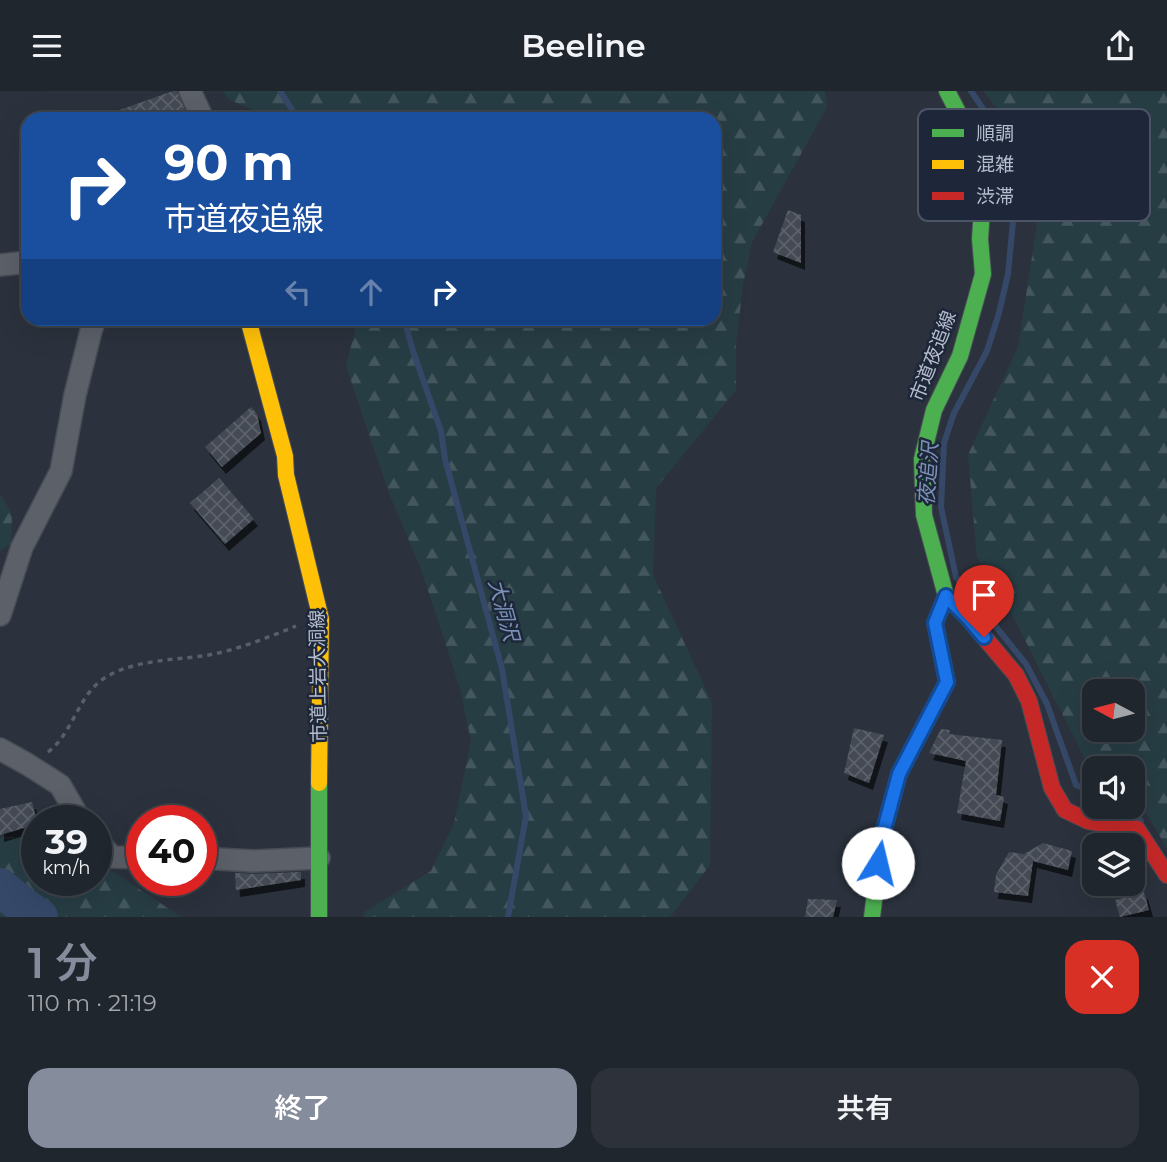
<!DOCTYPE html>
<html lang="ja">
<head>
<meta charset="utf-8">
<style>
	body { margin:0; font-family:Montserrat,"Noto Sans JP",sans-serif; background:#2d323a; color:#f1f3f6; height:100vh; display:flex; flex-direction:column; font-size:26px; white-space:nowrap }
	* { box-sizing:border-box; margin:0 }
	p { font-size:23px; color:#a2a5aa }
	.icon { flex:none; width:38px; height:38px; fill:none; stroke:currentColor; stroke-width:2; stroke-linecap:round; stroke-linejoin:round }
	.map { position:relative; height:826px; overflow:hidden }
	.side { display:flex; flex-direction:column; background:#20262e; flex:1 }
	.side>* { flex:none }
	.top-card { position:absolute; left:21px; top:21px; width:700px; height:214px; border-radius:21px; box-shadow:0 7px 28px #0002,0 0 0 2px #3d434a; background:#1a4fa0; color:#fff; overflow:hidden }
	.needle { width:46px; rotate:277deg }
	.buttons { position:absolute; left:1082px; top:588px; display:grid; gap:14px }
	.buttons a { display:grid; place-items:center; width:63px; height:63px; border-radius:14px; background:#20262e; box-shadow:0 7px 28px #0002,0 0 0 2px #3d434a; font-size:35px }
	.speed { position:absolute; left:21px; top:714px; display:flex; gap:14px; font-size:35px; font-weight:700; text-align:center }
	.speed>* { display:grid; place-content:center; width:91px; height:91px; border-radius:50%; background:#20262e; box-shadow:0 7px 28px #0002,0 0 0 2px #3d434a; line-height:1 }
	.speed small { font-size:18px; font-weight:400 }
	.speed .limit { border:10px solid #d22; background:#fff; color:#111 }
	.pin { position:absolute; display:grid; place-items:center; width:60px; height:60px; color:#fff; margin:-72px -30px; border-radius:50% 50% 50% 0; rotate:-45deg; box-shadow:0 0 7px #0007 }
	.pin .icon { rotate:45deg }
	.me { position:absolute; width:77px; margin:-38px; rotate:9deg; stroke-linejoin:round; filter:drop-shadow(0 0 5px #0008) }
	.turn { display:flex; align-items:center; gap:24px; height:147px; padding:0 28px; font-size:32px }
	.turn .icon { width:91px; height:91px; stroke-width:2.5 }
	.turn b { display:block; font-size:49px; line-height:60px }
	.lanes { display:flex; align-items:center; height:66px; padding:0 28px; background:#0003; justify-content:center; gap:35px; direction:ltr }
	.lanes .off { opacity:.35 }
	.round { display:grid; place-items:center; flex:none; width:74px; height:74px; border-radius:21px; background:#2d323a }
	.summary { display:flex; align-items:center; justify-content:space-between; height:119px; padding:0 28px }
	h1 { font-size:42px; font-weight:600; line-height:52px; color:#858c9b }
	.button { display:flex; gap:14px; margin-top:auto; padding:14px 28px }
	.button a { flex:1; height:80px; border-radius:21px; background:#858c9b; color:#fff; font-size:28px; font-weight:600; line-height:80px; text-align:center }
	.button a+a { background:#2d323a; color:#f1f3f6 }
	header { display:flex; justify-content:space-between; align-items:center; height:91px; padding:0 28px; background:#20262e; font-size:32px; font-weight:600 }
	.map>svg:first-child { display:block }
	.forest { fill:url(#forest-firs); fill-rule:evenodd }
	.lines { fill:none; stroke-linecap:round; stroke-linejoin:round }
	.stream { stroke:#354868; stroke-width:6 }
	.river { stroke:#354868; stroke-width:38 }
	.building { fill:url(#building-cross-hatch); filter:url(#shadow) }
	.street-casing { stroke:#484d55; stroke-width:24 }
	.fast-casing { stroke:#484d55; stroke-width:18 }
	.slow-casing { stroke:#484d55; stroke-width:18 }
	.jam-casing { stroke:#484d55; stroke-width:18 }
	.path { stroke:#595f67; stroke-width:3.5; stroke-dasharray:5 5; stroke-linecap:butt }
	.street { stroke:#5c6069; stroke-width:21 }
	.fast { stroke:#4caf50; stroke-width:16 }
	.slow { stroke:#ffc107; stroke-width:16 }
	.jam { stroke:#c62828; stroke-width:16 }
	.route-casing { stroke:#114b97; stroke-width:18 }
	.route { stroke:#1a73e8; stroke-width:12 }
	.labels { text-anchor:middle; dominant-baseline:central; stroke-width:5; stroke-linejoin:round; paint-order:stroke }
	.street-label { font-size:19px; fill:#b6bdcd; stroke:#1d2739 }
	.water-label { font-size:21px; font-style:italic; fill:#7b91b7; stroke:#1d2739 }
	.key { fill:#1d2739; stroke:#4b5465; stroke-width:2 }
	.key-label { font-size:19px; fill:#b6bdcd }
</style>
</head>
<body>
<header><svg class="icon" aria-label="menu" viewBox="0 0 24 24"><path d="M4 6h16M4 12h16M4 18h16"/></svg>Beeline<svg class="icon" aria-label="share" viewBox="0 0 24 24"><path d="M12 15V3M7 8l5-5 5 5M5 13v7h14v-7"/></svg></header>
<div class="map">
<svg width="1167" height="826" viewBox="0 0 1167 826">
	<defs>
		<pattern id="forest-firs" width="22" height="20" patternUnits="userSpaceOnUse" patternTransform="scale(1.75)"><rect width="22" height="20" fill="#273d44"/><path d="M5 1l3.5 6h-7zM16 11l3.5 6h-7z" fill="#44575e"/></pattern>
		<pattern id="building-cross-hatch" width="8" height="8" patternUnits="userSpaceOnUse" patternTransform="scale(1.75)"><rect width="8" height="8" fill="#444a53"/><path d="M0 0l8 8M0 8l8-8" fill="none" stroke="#5d626b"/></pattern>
		<filter id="shadow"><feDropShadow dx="4" dy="7" stdDeviation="0" flood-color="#0009"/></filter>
	</defs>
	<rect width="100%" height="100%" fill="#2b323d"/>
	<path class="forest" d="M223,0H825L827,16L752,151L743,194L736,252V299L656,397L653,484L712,612L710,774L670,826H363L365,821L431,780L454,733L471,650L460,597L421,478L389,402L346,275L358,228H714V28H270L269,26L228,8Z
		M983,0H1167V758L1137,705L1132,703V677H1094V680L1090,678L1012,523L977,466L968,364L1018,256L1044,89L1020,45ZM1094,600H1132V639H1094Z
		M0,403L12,423L11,453L0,460Z
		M29,744H37V789H96V769L181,826H0V747Z"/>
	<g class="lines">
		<path class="stream" d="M280,0L298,28
			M971,0L1000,43L1014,72L1015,109L1008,183L999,222L987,260L954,322L944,352L941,416L956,486L1026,573L1047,613L1076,694L1094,702
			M404,228L413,260L441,340L445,368L502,578L526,725L508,826
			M1124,716L1133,720L1141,730"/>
		<path class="river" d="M0,796L24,816L39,826"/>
	</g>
	<path class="building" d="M173,0H177L189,28H100V26Z
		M788,119L801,124V172L773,161Z
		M251,316L257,323L261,342L222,376L205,356Z
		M219,387L254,428L225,453L190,412Z
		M854,637L884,644L869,692L844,682Z
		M941,638L950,639L949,643L1002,649L996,704L1004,706L1000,730L957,722L966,670L929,662Z
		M32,711L37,730V733L0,744V718Z
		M1043,752L1072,760L1068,779L1033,770L1028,805L994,801L996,784L1009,761L1024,763Z
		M301,781V789L236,799L235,782L254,783Z
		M1144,801L1149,819L1120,826L1115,809Z
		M808,808L837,809L833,826H805Z"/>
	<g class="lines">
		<g class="street-casing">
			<path id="street" d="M190,0L203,28
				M0,174L28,171
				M0,524L22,456L61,380L75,304L91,240L95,228
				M0,658L27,673L60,694L81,730
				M96,748L112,766L142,767
				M201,767L253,770L319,767"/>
		</g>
		<g class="fast-casing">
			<path id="fast" d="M947,0L980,63L984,88L980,148L983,183L960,265L934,319L922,368L924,424L946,505L953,512
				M319,826V692
				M872,826L882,746L899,683L947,591L935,532L946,505"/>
		</g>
		<g class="slow-casing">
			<path id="slow" d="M248,228L285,365L286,384L321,528L319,692"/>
		</g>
		<g class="jam-casing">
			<path id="jam" d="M953,512L968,527L1016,584L1029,610L1052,697L1065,719L1088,730L1137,738L1167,784"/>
		</g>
		<path class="path" d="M48,661C73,642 78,605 103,588C135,567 177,570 214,563C242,557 269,546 296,535"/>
		<use href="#street" class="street"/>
		<use href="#fast" class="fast"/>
		<use href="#slow" class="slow"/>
		<use href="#jam" class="jam"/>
	</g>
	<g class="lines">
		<g class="route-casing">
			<path id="route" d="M878,772L882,746L899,683L947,591L935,532L946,505L968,527L984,546"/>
		</g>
		<use href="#route" class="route"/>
	</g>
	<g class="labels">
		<g class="street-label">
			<text transform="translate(933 265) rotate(-69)">市道夜追線</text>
			<text transform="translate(318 585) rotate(-91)">市道上岩大洞線</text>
		</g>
		<g class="water-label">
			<text transform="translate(928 383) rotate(-86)">夜追沢</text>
			<text transform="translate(504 519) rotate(75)">大洞沢</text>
		</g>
	</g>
	<rect x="918" y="18" width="232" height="112" rx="10" class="key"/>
	<rect x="932" y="38" width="32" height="8" fill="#4caf50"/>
	<rect x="932" y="69" width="32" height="9" fill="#ffc107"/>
	<rect x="932" y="101" width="32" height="8" fill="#c62828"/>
	<g class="key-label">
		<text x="976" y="49">順調</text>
		<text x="976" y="80">混雑</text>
		<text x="976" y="112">渋滞</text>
	</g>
</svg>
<div class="buttons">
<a><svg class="needle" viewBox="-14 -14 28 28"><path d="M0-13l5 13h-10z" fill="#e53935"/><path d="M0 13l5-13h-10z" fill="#a2a5aa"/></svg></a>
<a><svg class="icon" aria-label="sound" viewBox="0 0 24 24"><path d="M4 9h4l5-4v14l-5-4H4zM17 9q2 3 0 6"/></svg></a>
<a><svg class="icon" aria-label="layers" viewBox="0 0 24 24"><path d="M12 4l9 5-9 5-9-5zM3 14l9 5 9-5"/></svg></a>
</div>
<div class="speed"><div>39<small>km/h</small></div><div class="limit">40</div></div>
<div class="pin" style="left:984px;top:546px;background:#d93025"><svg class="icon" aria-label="arrive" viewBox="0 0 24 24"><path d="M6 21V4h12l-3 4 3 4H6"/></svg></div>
<svg class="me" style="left:878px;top:772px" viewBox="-20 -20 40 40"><circle r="19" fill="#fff"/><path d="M0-13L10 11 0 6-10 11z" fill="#1a73e8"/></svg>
<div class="top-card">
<div class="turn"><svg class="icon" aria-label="right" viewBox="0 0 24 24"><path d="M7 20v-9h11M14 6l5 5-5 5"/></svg><div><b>90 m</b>市道夜追線</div></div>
<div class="lanes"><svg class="icon off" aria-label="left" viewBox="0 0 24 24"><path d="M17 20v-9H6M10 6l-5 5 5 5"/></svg><svg class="icon off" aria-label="ahead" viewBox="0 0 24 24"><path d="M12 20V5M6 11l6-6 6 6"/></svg><svg class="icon" aria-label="right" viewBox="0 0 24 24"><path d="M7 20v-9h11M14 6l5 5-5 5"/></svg></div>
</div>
</div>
<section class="side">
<div class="summary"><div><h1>1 分</h1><p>110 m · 21:19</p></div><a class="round" style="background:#d93025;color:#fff"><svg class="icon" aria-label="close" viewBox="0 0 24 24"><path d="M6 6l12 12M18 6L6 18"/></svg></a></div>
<div class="button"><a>終了</a><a>共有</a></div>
</section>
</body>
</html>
